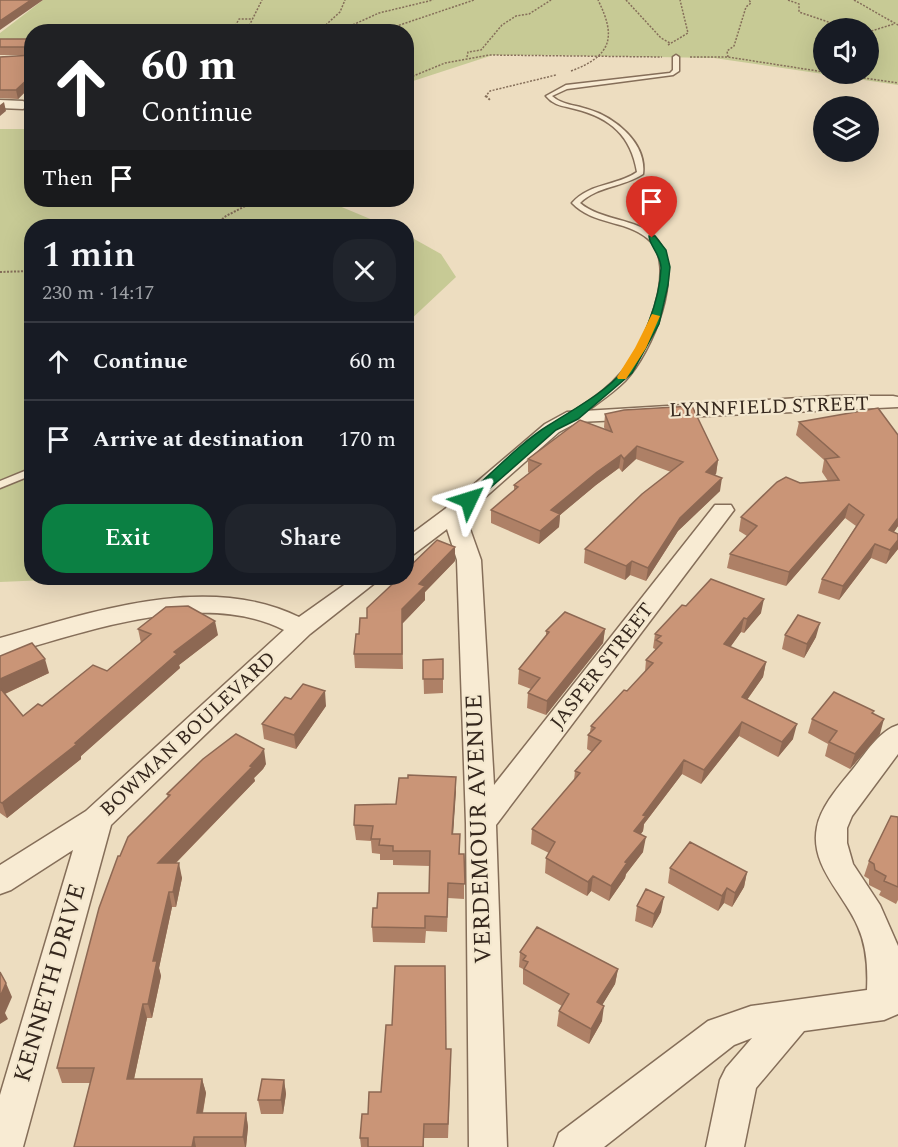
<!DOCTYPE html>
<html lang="en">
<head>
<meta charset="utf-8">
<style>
	body { margin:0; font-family:Spectral,serif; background:#20242c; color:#f1f3f6; height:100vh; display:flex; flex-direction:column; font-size:22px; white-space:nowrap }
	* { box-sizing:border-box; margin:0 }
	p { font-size:20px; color:#9ea1a6 }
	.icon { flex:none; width:33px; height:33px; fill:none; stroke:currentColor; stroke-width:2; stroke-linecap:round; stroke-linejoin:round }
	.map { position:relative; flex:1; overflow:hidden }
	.panel { position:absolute; left:24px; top:219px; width:390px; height:366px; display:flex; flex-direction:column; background:#171b24; border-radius:24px; box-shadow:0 6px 24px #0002 }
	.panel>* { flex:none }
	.hud { position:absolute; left:24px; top:24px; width:390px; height:183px; border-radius:24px; box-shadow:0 6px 24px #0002; background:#202124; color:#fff; overflow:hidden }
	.tools { position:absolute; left:813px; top:18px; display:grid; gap:12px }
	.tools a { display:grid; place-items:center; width:66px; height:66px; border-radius:50%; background:#171b24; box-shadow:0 6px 24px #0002; font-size:30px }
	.pin { position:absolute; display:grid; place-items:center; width:51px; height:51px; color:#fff; margin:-62px -26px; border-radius:50% 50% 50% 0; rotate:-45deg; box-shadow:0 0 6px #0007 }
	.pin .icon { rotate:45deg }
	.me { position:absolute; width:66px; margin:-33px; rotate:49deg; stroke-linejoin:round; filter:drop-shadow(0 0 4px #0008) }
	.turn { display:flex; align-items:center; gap:21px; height:126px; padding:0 18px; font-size:27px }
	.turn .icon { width:78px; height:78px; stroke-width:2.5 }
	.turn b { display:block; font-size:42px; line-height:51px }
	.then { display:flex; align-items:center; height:57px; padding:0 18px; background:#0003; gap:12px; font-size:22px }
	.round { display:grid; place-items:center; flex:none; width:63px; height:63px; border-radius:24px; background:#20242c }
	.overview { display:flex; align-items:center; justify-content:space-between; height:102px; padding:0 18px }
	h1 { font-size:36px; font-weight:600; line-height:45px }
	.action { display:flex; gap:12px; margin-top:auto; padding:12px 18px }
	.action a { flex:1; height:69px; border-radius:24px; background:#0b8043; color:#fff; font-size:24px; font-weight:600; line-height:69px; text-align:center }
	.action a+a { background:#20242c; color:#f1f3f6 }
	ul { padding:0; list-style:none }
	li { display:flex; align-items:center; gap:18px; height:78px; padding:0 18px; border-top:2px solid #363941 }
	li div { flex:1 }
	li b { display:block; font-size:22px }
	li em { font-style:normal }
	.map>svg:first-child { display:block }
	.green { fill:#c7ca95; fill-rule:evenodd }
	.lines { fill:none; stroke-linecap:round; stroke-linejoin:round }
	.service-casing { stroke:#856e59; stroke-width:3 }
	.minor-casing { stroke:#856e59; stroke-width:3 }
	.path-far1 { stroke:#856e59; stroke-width:1.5; stroke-dasharray:2 1.5; stroke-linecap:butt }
	.path { stroke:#856e59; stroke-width:2; stroke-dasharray:2 1.5; stroke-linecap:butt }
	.service { fill:#f8ebd3; fill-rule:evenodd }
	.minor { fill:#f8ebd3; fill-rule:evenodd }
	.wall { fill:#ae8066 }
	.shaded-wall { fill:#8d6853 }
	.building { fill:#ca9577; stroke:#8d6853; stroke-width:1.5 }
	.route { fill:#0b8043; stroke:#07532c; stroke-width:1.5 }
	.slow { fill:#f59e0b }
	.labels { text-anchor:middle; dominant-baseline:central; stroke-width:4.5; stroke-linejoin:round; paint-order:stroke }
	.street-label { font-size:20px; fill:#35271d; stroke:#f4e8cf }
	.near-street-label { font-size:24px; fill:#35271d; stroke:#f4e8cf }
</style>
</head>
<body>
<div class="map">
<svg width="898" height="1147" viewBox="0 0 898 1147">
	<rect width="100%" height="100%" fill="#edddc0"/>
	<path class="green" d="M43,0H898V85L714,58L537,55H493L407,83L406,32H32L31,43L0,42V33ZM824,28H868V74H824Z
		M0,129H31L32,200H325L387,226H32V578H94L0,582Z
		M407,235L441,254L456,277L407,323Z"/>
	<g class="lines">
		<g class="service-casing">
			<path id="service" d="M676,55L679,57V71L673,75L567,89L552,96C562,105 576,105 587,109C615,117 647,143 643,174C624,187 597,186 580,203C601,221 637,218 655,237C687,271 652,352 625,381C611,395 593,406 578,418H570V414C588,401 607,390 621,373C643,348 681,264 647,238C625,220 593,225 572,203C589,183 617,186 637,172C631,136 611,118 575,109C564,106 554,106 546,96L566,85L670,73L673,70V57Z
				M32,468V475L0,488V481Z"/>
		</g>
		<g class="minor-casing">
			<path id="minor" d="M0,100L23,101L29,105L23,109L0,108Z
				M834,396H893L898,397V407L578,422L559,432L465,515L481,560L494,785L715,505H731L734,510L496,825L507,1147H469L466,823L457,560L447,529L414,554L406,556V538L445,509L545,424L567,412Z
				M354,578H381L310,634L111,825L23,1147H0V1095L73,850L11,890L0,894V865L86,811L284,630C202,588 83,633 0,656V638C92,612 207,572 299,617Z
				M898,725V754L852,816L847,828V843L853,864L880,905L898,946V1014L884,1020L804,1031L756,1088L744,1147H706L720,1080L726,1068L752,1038L734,1045L604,1147H554L559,1133L708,1021L751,1006L867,990C868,969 867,947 858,927C845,895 809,866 817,827C821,806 840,785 853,769C865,754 879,731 898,725Z"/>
		</g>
		<path class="path-far1" d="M626,0L661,38L670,43
			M788,0L799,4V12L846,28
			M854,0L898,25
			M232,32L239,19H252
			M246,32L262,0
			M318,32L340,12L345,0
			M337,32L379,13L433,0
			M379,32L474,0
			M868,32L894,24
			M668,45L688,33L680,0
			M467,57L468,52L481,50L502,25L516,16L529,14L551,0
			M690,57H728L824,72
			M728,57L727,51L734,46L746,7L751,3L749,0
			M571,71C611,56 617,38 598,0
			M836,74L898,83
			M406,79L445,63L489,55L662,57
			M485,97L490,91L556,75"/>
		<path class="path" d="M486,96L490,100
			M214,226L226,216L257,200
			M0,272L32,271"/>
		<use href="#service" class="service"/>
		<use href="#minor" class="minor"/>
	</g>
	<path class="wall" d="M0,39H32V55H0Z
		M32,55V85L18,99L0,98V57Z
		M605,414L718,460L716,474L714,475L720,491L678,531L646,581L630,575L625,580L584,563L585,549L671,472L636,459L622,472L619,468L596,485L560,515L559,527L539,544L491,523V510L514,491V485L529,473L528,472V459L605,430L604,427Z
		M799,422L898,435V526L894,532L898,534V549L886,564L871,558L839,600L818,593L822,579L856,526L845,518L786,586L727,568L730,554L747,536L739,531L741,517L800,483L828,481L822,472L824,460L796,435Z
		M455,561L425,592V600L402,624L403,669L355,668L354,654L359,634L367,618Z
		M686,606L761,613L744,633L741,632L730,647L766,662L763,677L747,700L793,739L778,757L739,736L701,784L682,774L644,824L643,831L640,835L643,852L626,874L625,878L609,901L591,891L587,896L545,873L546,858L549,853L531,844L532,829L574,780L575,771L592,752L587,749L588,735L590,732L591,726L627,691L645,672L646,660L655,651V649L653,648L655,634Z
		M138,629L218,635L179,665L180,668L81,756V759L7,818L0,813V656L49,673L5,694L23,716L107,671L141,643Z
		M605,629L603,643L546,715L527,708L528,693L531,689L518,684L519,669L546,636V631Z
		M785,635L816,637L804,658L782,649Z
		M443,659V693L424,694L423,660Z
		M326,706L296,749L264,739L262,724Z
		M873,714L880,734L850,769L825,756L828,744L808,733L812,719Z
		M266,764L263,769L254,778L255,781L176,863L182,878L176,907H172L159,968L161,976L152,1018H147L134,1079H202L206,1093L203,1113H246L248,1127L246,1147H74L90,1083H62L57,1068L120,856L168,798L167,794Z
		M456,777L453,834L460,854H464V899L448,898L447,932L426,931L425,943L373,942L372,927L377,908L429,893L430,866L393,865V860H380V854L372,853L371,841L356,840L354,825L396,804Z
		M898,817V900L896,904L879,895L881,891L869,885V879L864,876L869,861Z
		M670,868L747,872L744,887L732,907L724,903L718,911L668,883Z
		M637,906L661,912L652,928L635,921Z
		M520,952L618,969L615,984L602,1005V1021L589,1044L557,1026L559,1011L562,1006L523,984V969L519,967Z
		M446,1049L451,1063L448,1138H424V1147H361L360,1138L368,1114L381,1092Z
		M284,1080L286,1094L283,1114H261L258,1100Z"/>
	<path class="shaded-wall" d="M31,0H43L0,30V21Z
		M32,75V85L18,99L16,90Z
		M4,102L6,111L0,116V105Z
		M637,446L636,459L622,472L624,459Z
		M621,455L619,468L596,485L560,515L559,527L539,544L540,531L551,510L597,472Z
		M718,460L716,474L704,485L706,472Z
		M722,478L720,491L678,531L646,581L648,568L680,518Z
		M849,504L845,518L786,586L789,572Z
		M898,518V526L885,544L889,530Z
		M898,540V549L886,564L890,550Z
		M875,544L871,558L839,600L843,586Z
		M455,547V561L425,592V600L402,624L403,669L402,609L419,584Z
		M632,561L630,575L625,580L626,566Z
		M764,599L761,613L744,633L747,619Z
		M744,618L741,632L722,659L724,644Z
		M215,621L218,635L179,665L180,668L81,756V759L7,818L2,803L75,743L174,652Z
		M820,623L816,637L804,658L807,644Z
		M605,629L603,643L546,715L547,701Z
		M45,659L49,673L0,696V679Z
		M766,662L763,677L739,711L742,697Z
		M325,691L326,706L296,749L294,735Z
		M884,719L880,734L850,769L855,754Z
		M742,722L739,736L701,784L704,770Z
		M797,724L793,739L778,757L782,742Z
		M264,749L266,764L263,769L254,778L255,781L161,878L158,863L250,766Z
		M684,760L682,774L644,824L643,831L632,846L634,831L643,815Z
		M456,777V792L452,849V834Z
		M646,837L643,852L626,874L625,878L609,901L611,886L625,862Z
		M179,863L182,878L176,907L173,892Z
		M747,872L744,887L732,907L735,893Z
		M593,876L591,891L587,896L588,882Z
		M727,888L724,903L718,911L722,896Z
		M169,892L172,907L159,968L161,976L152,1018L148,1004L153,961Z
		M664,897L661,912L652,928L654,914Z
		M618,969L615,984L595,1017L597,1002Z
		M6,983L12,997L5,1013L8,1019L0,1024V997Z
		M143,1004L147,1018L131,1093L127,1079Z
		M604,1006L602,1021L589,1044L591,1029Z
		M202,1079L206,1093L200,1127L197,1113Z
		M284,1080L286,1094L283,1114L281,1100Z
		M246,1113L248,1127L246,1147H245L243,1137Z
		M194,1137L196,1147H192Z"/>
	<path class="building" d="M0,0H31L0,21Z
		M0,39H32V51L30,47H0Z
		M32,55V75L16,90H0V57Z
		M692,406L718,460L706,472L722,478L680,518L648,568L632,561L626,566L585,549L642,494L683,462L637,446L624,459L621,455L597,472L551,510L560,514L540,531L491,510L518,487L514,485L541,464L528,459L580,420L612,432L605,414L624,410Z
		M878,408L898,435V518L889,530L898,534V540L890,550L875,544L843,586L822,579L864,515L849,504L789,572L730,554L757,526L741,517L777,482L786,477L800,483L839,480L825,459L839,457L799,422Z
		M437,540L455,547L419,584L425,586L402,609V654H354L356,634H359L360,618H367V608L399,578H406V570Z
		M711,579L764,599L747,619L744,618L724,644L766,662L742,697L797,724L782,742L742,722L704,770L684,760L643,815L646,816L634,831L646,837L625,862L627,863L611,886L593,876L588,882L546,858L555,842L532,829L580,773L575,771L601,741L588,735L595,728L591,726L624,690L627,691L653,663L646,660L662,643L656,640L661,636L655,634L682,605L686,606Z
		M188,606L215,621L174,652L177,654L75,743L77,744L2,803L0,802V688L23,716L38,704L42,706L93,665L107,671L151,634L138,629L166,607Z
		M565,612L605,629L547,701L528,693L540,678L519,669L549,632L546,631Z
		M798,615L820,623L807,644L785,635Z
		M32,643L45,659L0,679V656Z
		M443,659V679H423V660Z
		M303,684L325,691L294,735L262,724L285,697L291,699Z
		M834,692L874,711L872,713L884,719L855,754L829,742L837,731L812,719Z
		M236,734L264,749L261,754L250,766L252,767L158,863H179L173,892H169L153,961H157L148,1004H143L127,1079H202L197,1113H246L243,1137H194L192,1147H74L94,1068H57L99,908L118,856H120L128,837L170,795L167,794L203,759Z
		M408,775L456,777L452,834H460L459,854H464L465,884L448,883L447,917L425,916V928L372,927L373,908H377L378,893H429L430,851H393V846L379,845L380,839H371L373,826L354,825L355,805L396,804L399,778H408Z
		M891,816L898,817V887L884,881L886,876L875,870L874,864L869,861Z
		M690,842L747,872L735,893L727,888L722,896L670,868Z
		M646,889L664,897L654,914L637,906Z
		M537,927L618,969L597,1002L604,1006L591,1029L559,1011L569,994L524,969L528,962L523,960L526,956L520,952Z
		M395,966H445L446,1049H451L448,1124H424L423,1147H368V1138H360L362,1114H368L369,1092H381L386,1025H392Z
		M0,972L6,983L0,997Z
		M262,1079L284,1080L281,1100H258Z"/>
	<path class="route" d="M649,236H655L666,250L670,267L668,285L659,324L632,373L578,419L556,430L474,502H465V497C490,475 521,442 549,425C572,410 605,393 623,371C642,347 660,299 661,268C661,255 649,245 649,236Z"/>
	<path class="slow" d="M652,314L660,316L646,348L626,379H618L617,377L635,348Z"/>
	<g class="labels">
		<g class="street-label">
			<text transform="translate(769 407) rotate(-2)">LYNNFIELD STREET</text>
			<text transform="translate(602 666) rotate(-52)">JASPER STREET</text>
			<text transform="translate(188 734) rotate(-43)">BOWMAN BOULEVARD</text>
		</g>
		<g class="near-street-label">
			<text transform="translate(479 829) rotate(-92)">VERDEMOUR AVENUE</text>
			<text transform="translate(50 983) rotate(-74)">KENNETH DRIVE</text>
		</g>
	</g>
</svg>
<div class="tools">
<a><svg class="icon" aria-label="sound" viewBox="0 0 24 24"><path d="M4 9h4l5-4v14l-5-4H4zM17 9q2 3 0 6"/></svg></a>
<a><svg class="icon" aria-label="layers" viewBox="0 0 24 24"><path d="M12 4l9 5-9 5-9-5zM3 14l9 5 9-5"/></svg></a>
</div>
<div class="pin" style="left:652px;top:238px;background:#d93025"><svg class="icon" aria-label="arrive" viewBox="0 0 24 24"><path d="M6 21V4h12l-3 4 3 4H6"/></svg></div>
<svg class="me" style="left:469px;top:500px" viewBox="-20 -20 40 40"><path d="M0-17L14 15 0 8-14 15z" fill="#0b8043" stroke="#fff" stroke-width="4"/></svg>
<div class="hud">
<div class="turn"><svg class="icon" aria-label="ahead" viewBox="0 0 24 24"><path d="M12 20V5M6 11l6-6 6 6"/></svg><div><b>60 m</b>Continue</div></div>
<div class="then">Then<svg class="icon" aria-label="arrive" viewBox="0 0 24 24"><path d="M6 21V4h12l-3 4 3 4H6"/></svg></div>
</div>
<section class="panel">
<div class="overview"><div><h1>1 min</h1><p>230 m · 14:17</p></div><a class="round"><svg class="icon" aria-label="close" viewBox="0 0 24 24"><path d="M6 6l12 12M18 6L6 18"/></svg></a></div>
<ul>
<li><svg class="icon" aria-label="ahead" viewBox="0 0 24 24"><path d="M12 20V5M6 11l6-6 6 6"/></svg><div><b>Continue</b></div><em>60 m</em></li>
<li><svg class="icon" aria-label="arrive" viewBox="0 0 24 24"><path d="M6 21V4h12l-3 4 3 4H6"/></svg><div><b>Arrive at destination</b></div><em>170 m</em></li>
</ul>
<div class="action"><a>Exit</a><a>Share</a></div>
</section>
</div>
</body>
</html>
